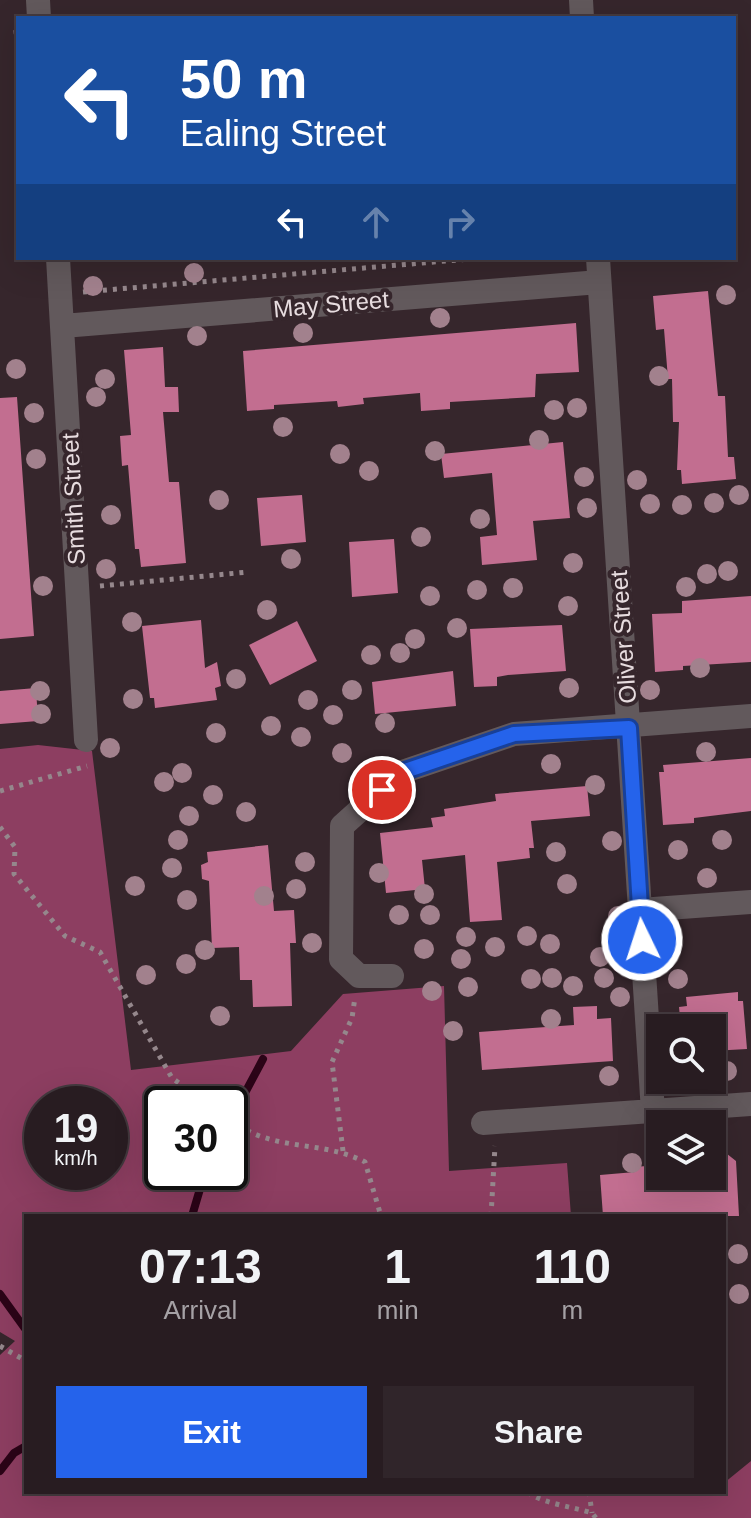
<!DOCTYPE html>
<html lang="en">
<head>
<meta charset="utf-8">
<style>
	body { margin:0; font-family:Arial,sans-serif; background:#30252a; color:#f1f3f6; height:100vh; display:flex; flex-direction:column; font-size:30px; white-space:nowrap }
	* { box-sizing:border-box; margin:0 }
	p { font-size:26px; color:#a5a1a5 }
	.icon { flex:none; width:44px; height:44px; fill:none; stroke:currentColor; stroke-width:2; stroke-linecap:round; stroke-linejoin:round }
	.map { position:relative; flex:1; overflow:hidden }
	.drawer { position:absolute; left:24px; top:1214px; width:702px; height:280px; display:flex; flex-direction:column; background:#281c21; border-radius:0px; box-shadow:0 8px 32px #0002,0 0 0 2px #443a3f }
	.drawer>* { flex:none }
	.top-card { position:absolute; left:16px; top:16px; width:720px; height:244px; border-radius:0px; box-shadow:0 8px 32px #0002,0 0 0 2px #443a3f; background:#1a4fa0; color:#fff; overflow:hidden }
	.buttons { position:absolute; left:646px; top:1014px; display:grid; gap:16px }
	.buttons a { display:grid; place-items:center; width:80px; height:80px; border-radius:0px; background:#281c21; box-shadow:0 8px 32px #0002,0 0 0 2px #443a3f; font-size:40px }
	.speed { position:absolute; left:24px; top:1086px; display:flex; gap:16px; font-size:40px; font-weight:700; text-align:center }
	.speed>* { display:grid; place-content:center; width:104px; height:104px; border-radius:50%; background:#281c21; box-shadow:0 8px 32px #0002,0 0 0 2px #443a3f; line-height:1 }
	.speed small { font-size:20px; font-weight:400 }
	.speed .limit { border:4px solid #111; border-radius:12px; background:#fff; color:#111 }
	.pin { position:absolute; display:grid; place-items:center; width:68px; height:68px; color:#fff; margin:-34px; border:4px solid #fff; border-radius:50%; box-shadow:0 2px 8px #0007 }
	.me { position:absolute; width:88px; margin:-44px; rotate:356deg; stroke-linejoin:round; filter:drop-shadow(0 0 6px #0008) }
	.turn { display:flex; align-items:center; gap:28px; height:168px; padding:0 32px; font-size:36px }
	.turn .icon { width:104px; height:104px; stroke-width:2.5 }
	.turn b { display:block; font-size:56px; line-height:68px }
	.lanes { display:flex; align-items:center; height:76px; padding:0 32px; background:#0003; justify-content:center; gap:40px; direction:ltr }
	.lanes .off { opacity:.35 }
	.eta { display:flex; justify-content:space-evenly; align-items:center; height:136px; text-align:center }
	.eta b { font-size:48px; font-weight:600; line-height:56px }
	.cta { display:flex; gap:16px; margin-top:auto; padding:16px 32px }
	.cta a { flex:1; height:92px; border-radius:0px; background:#2563eb; color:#fff; font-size:32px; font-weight:600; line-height:92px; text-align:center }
	.cta a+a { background:#30252a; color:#f1f3f6 }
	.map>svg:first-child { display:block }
	.forest { fill:#8d3e61; fill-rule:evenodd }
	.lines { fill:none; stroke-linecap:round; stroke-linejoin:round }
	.stream { stroke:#2b0417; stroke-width:8 }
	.building { fill:#c26e90 }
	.path { stroke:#95878c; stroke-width:5; stroke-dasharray:4 6; stroke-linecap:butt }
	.minor { stroke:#62595c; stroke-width:24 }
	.tree { fill:#a2818d }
	.route-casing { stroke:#184099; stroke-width:20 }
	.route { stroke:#2563eb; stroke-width:14 }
	.labels { text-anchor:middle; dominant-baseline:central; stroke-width:8; stroke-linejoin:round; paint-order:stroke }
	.street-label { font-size:24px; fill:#e7dcdf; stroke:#36262c }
</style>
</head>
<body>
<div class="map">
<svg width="751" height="1518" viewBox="0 0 751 1518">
	<rect width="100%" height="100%" fill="#36262c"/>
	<path class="forest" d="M38,745L92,751L131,1070L291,1051L343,994L444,986L449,1171L567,1163L571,1216H26V1492H724V1483L751,1461V1518H0V1355L15,1341L0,1332V749ZM42,1104H110V1172H42ZM162,1104H230V1172H162Z"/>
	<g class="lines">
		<path class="stream" d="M230,1121L263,1059
			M192,1216L205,1172
			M0,1294L26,1330
			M0,1471L14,1453L26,1446"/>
	</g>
	<path class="building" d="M708,291L718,396H725L728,457H734L736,479L682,484L681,470H677L679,422H673L672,379H668L664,329L656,330L653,296Z
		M576,323L579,372L536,374L535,397L450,402V409L421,411L420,393L363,398L364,404L338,407L337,401L274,405V409L247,411L243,351Z
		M163,347L165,387H178L179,412H163L169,482H179L186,563L141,567L139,549H135L128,465L122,466L120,436L131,435L124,350Z
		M17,397L34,636L0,639V398Z
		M563,442L570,518L533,521L537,560L482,565L480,537L497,535L492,473L444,478L441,454Z
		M302,495L306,542L261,546L257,498Z
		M394,539L398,593L352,597L349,542Z
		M751,596V662L683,666V670L655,672L652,614L682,613V601Z
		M201,620L205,668L217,662L221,686L215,688L217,700L155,708L154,698H150L142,626Z
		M297,621L317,661L270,685L249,645Z
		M562,625L566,671L508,675L497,677V686L474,687L470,629Z
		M453,671L456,706L375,714L372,682Z
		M36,688L38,721L0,724V691Z
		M751,758V811L694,818V823L663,825L659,772H664L663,765Z
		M587,786L590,816L531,821L534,848H529L530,858L497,862L502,920L470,922L465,855L422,860L425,889L386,893L380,833L433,827L431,818L445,816L444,809L496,801L495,794Z
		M268,845L274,911L294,910L296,943H290L292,1006L253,1007L252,980H240L239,947L212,948L209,881L202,879L201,865L208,862L207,852Z
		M738,992V1001H743L747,1049L712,1051V1028H681L679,1007L687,1006L686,997Z
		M597,1006V1019L611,1018L613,1061L482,1070L479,1032L574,1025L573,1007Z
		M712,1142L736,1161L739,1216H603L600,1175L635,1172L634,1167L660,1165V1176H712Z"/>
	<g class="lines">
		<path class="path" d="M16,30L18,57
			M83,292L481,258
			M100,586L248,572
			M0,791L87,766
			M0,827L15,847L14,874L65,936L100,952L172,1078L208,1104
			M230,1120C274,1153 320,1139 365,1162L381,1216
			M343,1151L332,1062L352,1018L355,997
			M491,1216L495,1146
			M0,1346L26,1361
			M528,1492C540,1503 574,1507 592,1513L596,1518
			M589,1492L592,1513"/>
		<path class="minor" d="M38,0L39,18
			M581,0L582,18
			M58,258L86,740
			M598,258L653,1112
			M63,326L599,282
			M640,910L751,902
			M392,976H359L341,959L342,826L402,772L514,734L751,716
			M483,1123L751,1104"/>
	</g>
	<g class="tree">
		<circle cx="194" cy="273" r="10"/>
		<circle cx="93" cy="286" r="10"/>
		<circle cx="726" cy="295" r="10"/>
		<circle cx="440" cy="318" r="10"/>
		<circle cx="303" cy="333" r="10"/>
		<circle cx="197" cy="336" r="10"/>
		<circle cx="16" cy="369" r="10"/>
		<circle cx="659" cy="376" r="10"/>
		<circle cx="105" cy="379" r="10"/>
		<circle cx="96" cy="397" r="10"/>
		<circle cx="577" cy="408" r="10"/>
		<circle cx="554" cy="410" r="10"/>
		<circle cx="34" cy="413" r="10"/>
		<circle cx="283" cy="427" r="10"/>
		<circle cx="539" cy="440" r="10"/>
		<circle cx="435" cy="451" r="10"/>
		<circle cx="340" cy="454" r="10"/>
		<circle cx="36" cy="459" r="10"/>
		<circle cx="369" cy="471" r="10"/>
		<circle cx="584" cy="477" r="10"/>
		<circle cx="637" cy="480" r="10"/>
		<circle cx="739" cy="495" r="10"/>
		<circle cx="219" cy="500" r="10"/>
		<circle cx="714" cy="503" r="10"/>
		<circle cx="650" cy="504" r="10"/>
		<circle cx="682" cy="505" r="10"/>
		<circle cx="587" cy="508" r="10"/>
		<circle cx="111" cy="515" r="10"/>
		<circle cx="480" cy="519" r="10"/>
		<circle cx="421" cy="537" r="10"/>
		<circle cx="291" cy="559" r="10"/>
		<circle cx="573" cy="563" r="10"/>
		<circle cx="106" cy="569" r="10"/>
		<circle cx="728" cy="571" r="10"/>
		<circle cx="707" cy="574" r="10"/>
		<circle cx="43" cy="586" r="10"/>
		<circle cx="686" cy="587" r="10"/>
		<circle cx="513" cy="588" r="10"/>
		<circle cx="477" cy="590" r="10"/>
		<circle cx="430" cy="596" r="10"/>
		<circle cx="568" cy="606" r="10"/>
		<circle cx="267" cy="610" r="10"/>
		<circle cx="132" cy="622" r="10"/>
		<circle cx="457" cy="628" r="10"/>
		<circle cx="415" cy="639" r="10"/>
		<circle cx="400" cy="653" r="10"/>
		<circle cx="371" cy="655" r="10"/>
		<circle cx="700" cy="668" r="10"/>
		<circle cx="236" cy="679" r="10"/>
		<circle cx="569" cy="688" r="10"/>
		<circle cx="352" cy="690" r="10"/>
		<circle cx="650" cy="690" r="10"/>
		<circle cx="40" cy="691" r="10"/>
		<circle cx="133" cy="699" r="10"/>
		<circle cx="308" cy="700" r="10"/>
		<circle cx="41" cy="714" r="10"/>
		<circle cx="333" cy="715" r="10"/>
		<circle cx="385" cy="723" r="10"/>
		<circle cx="271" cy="726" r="10"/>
		<circle cx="216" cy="733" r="10"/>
		<circle cx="301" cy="737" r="10"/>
		<circle cx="110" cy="748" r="10"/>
		<circle cx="706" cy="752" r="10"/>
		<circle cx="342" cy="753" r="10"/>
		<circle cx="551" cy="764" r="10"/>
		<circle cx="182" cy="773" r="10"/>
		<circle cx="164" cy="782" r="10"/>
		<circle cx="595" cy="785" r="10"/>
		<circle cx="213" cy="795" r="10"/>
		<circle cx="246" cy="812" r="10"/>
		<circle cx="189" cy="816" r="10"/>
		<circle cx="178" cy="840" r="10"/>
		<circle cx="722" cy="840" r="10"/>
		<circle cx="612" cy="841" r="10"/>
		<circle cx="678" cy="850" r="10"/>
		<circle cx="556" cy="852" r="10"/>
		<circle cx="305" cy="862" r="10"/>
		<circle cx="172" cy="868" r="10"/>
		<circle cx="379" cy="873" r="10"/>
		<circle cx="707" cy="878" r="10"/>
		<circle cx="567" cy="884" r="10"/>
		<circle cx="135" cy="886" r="10"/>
		<circle cx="296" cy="889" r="10"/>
		<circle cx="424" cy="894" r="10"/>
		<circle cx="264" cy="896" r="10"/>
		<circle cx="187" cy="900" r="10"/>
		<circle cx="399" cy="915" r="10"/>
		<circle cx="430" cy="915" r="10"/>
		<circle cx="618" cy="916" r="10"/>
		<circle cx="527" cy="936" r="10"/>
		<circle cx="466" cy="937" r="10"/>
		<circle cx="312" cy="943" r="10"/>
		<circle cx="550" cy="944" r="10"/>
		<circle cx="495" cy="947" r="10"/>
		<circle cx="424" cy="949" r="10"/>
		<circle cx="205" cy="950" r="10"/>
		<circle cx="600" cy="957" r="10"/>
		<circle cx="461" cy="959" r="10"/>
		<circle cx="621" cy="963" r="10"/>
		<circle cx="186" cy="964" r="10"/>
		<circle cx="146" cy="975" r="10"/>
		<circle cx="552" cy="978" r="10"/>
		<circle cx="604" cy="978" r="10"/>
		<circle cx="531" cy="979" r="10"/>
		<circle cx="678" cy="979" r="10"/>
		<circle cx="573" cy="986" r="10"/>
		<circle cx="468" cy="987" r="10"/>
		<circle cx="432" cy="991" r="10"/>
		<circle cx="620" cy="997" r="10"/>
		<circle cx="220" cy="1016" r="10"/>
		<circle cx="551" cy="1019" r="10"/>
		<circle cx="453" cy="1031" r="10"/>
		<circle cx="727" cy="1071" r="10"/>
		<circle cx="609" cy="1076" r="10"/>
		<circle cx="632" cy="1163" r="10"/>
		<circle cx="738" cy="1254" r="10"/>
		<circle cx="739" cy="1294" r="10"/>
	</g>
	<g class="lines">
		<g class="route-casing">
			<path id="route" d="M382,790L402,772L514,734L629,728L642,940"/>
		</g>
		<use href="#route" class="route"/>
	</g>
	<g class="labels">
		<g class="street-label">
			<text transform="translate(331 304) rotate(-5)">May Street</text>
			<text transform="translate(73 499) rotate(-93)">Smith Street</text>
			<text transform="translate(623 637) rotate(-94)">Oliver Street</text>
		</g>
	</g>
</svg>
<div class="buttons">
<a><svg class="icon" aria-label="search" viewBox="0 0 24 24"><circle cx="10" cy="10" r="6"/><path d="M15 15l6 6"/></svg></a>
<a><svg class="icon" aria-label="layers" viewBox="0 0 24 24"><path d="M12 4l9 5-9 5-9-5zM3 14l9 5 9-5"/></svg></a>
</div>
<div class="speed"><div>19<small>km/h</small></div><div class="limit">30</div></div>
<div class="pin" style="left:382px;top:790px;background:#d93025"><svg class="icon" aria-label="arrive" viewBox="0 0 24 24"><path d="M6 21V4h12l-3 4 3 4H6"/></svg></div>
<svg class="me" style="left:642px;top:940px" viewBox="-20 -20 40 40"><circle r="17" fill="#2563eb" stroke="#fff" stroke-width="3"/><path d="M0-11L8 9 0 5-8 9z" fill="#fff"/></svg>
<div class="top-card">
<div class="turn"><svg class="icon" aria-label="left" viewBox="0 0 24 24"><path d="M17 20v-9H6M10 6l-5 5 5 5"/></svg><div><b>50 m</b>Ealing Street</div></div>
<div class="lanes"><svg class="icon" aria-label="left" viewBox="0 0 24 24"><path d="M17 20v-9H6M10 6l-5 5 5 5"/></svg><svg class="icon off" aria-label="ahead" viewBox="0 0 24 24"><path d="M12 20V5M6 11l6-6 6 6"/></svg><svg class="icon off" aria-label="right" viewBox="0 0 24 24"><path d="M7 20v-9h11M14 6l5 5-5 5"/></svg></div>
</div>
<section class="drawer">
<div class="eta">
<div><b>07:13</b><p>Arrival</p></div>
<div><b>1</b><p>min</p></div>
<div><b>110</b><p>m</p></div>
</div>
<div class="cta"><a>Exit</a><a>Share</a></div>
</section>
</div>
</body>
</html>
